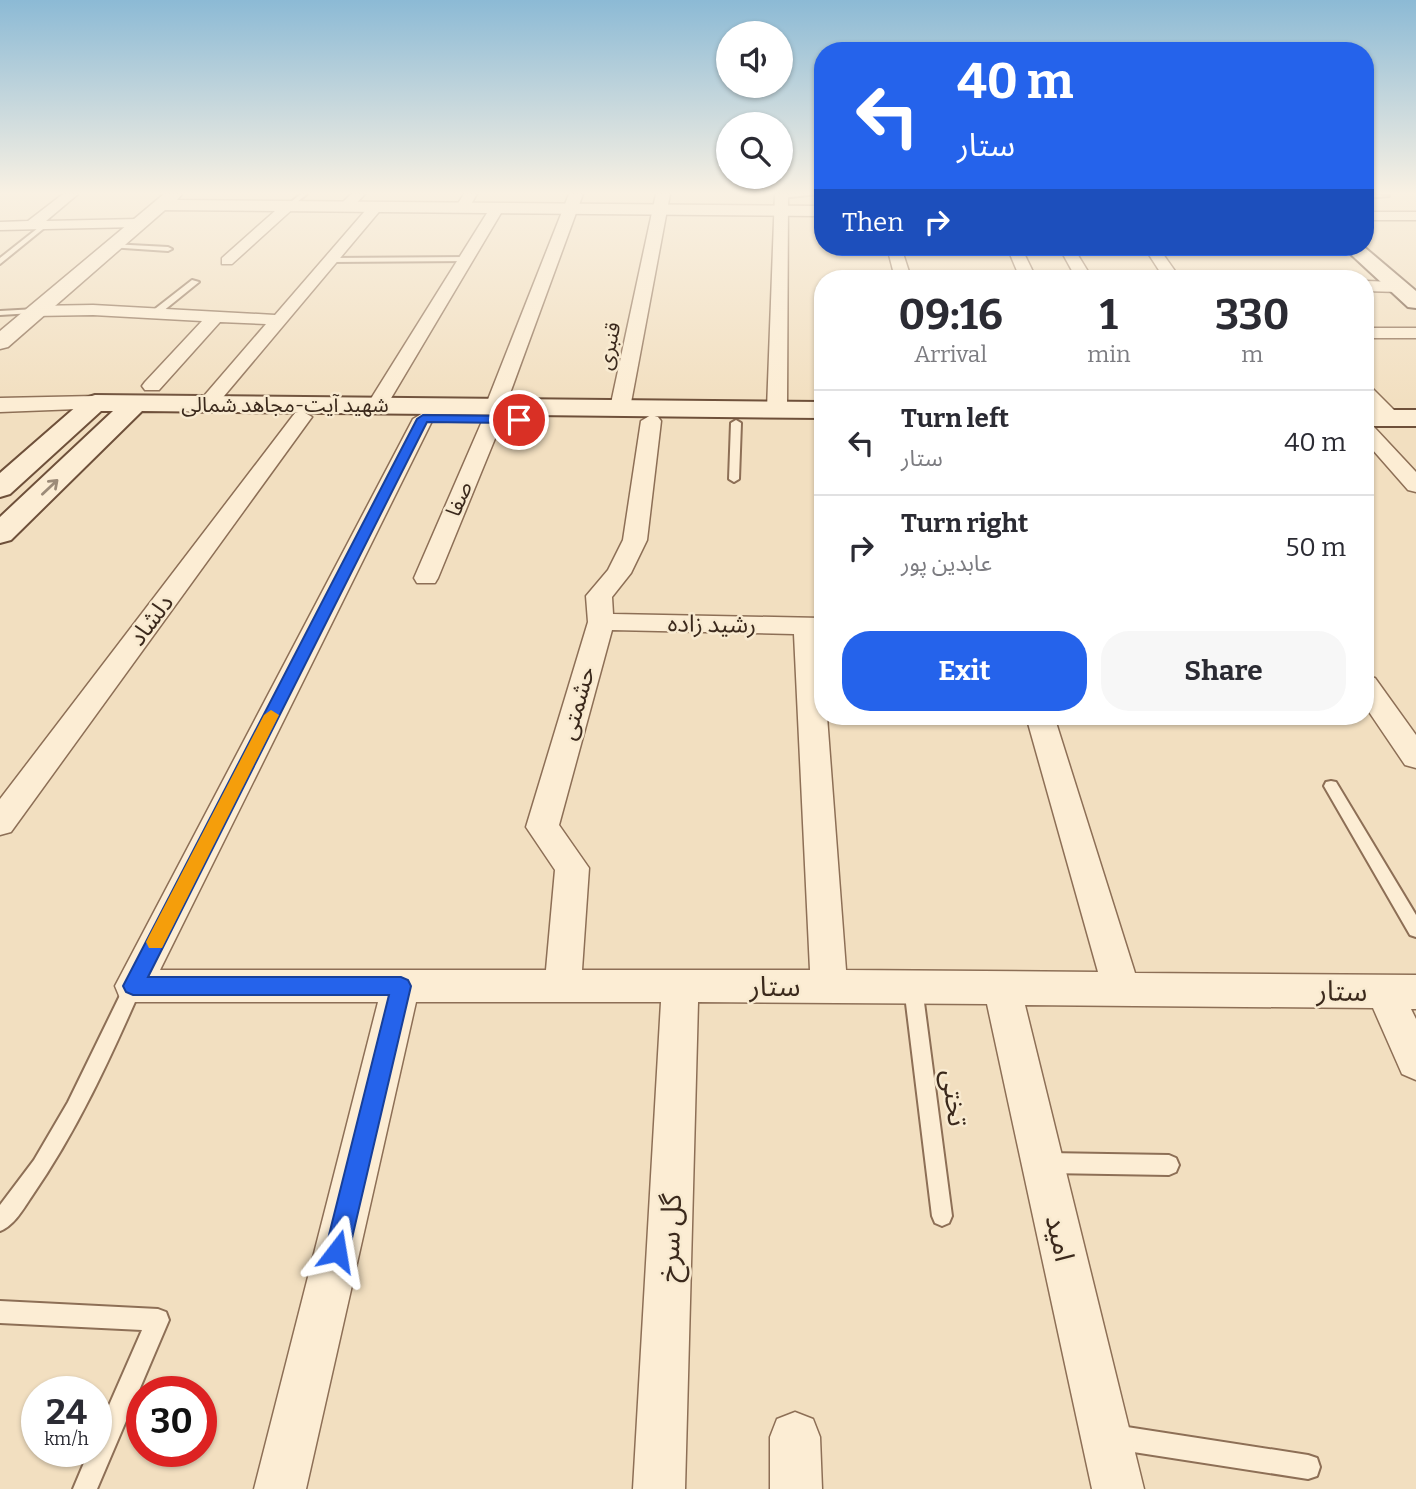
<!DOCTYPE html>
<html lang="en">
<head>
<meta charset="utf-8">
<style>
	body { margin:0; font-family:Bitter,"Noto Sans Arabic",serif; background:#f7f7f7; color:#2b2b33; height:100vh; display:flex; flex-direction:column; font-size:26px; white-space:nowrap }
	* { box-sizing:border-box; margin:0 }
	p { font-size:23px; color:#7c7c81 }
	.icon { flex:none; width:38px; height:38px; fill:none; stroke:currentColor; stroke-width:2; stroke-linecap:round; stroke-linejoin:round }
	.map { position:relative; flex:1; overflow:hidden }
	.side { position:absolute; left:814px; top:270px; width:560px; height:455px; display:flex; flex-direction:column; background:#fff; border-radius:28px; box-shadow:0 2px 5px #0004 }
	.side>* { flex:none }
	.top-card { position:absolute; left:814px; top:42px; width:560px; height:214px; border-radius:28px; box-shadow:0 2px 5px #0004; background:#2563eb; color:#fff; overflow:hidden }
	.fabs { position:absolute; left:716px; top:21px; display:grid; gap:14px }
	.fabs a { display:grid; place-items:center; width:77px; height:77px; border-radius:50%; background:#fff; box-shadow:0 2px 5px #0004; font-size:35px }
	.speed { position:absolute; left:21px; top:1376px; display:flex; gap:14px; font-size:35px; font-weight:700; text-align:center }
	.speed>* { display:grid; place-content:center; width:91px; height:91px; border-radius:50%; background:#fff; box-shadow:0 2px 5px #0004; line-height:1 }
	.speed small { font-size:18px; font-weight:400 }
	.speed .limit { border:10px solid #d22; background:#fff; color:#111 }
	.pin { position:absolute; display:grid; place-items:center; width:60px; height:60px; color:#fff; margin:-30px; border:4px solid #fff; border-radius:50%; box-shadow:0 2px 7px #0007 }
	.me { position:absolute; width:77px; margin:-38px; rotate:14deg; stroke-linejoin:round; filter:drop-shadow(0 0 5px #0008) }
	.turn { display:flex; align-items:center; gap:24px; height:147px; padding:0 28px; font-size:32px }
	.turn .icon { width:91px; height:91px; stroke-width:2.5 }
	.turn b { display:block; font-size:49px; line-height:60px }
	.then { display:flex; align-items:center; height:66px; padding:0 28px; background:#0003; gap:14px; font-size:26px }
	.eta { display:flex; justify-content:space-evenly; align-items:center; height:119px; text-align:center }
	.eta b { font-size:42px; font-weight:700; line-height:49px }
	.button { display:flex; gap:14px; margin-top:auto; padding:14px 28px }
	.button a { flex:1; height:80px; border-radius:28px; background:#2563eb; color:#fff; font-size:28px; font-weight:700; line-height:80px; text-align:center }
	.button a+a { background:#f7f7f7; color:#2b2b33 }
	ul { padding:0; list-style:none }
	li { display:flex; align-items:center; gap:21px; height:105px; padding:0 28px; border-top:2px solid #e1e1e2 }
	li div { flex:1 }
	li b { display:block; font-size:26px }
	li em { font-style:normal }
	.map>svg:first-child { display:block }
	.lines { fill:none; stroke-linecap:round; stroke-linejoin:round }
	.service-casing { stroke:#8d6f56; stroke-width:4 }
	.minor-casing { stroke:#8d6f56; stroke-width:3 }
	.tertiary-casing { stroke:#8d6f56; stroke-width:3 }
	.secondary-casing { stroke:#6e503a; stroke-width:4 }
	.service { fill:#fcedd4; fill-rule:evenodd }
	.minor { fill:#fcedd4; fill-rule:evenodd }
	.tertiary { fill:#fcedd4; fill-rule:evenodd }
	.secondary { fill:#fcedd4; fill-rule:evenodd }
	.oneway { stroke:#9c8b78 }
	.route { fill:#2563eb; stroke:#184099; stroke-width:2 }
	.slow { fill:#f59e0b }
	.labels { text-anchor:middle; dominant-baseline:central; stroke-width:5; stroke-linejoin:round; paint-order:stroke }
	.far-street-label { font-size:21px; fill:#3b291c; stroke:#f8ead0 }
	.street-label { font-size:24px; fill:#3b291c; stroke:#f8ead0 }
	.near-street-label { font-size:28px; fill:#3b291c; stroke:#f8ead0 }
</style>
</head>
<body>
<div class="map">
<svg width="1416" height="1489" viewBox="0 0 1416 1489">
	<rect width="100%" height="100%" fill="#f2dfc0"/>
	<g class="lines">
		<g class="service-casing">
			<path id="service" d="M301,194H307L291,207H287V205Z
				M790,194H818L781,198L778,196Z
				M1365,194L1389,196L1365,198Z
				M43,224L48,225L0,264V258Z
				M111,244L168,247L172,249L168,251L109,247Z
				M467,257L470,261L331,262L327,260L331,258Z
				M192,280L199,282L157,316H151V312Z
				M36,309L37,311L33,313L0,315V311Z
				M736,420L741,423L739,479L734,482L729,479L731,423Z
				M1331,781L1336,782L1416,915V937L1410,935L1324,786L1326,782Z
				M133,978L139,981L142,986C110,1059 77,1131 32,1196C24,1208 14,1226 0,1231V1205L34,1160L68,1102L127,981Z
				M913,979L919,982L922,987L952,1216L949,1223L942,1226L935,1223L932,1216L904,987L907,982Z
				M1047,1153L1169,1155L1176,1158L1179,1165L1176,1172L1169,1175L1047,1173L1040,1170L1037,1163L1040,1156Z
				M0,1301L158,1309L166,1312L169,1320L97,1489H73L89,1451H96V1435L142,1330L0,1323Z
				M1114,1425L1308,1455L1317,1458L1320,1467L1317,1476L1308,1479L1114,1449L1106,1445L1102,1437L1106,1429Z"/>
		</g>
		<g class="minor-casing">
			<path id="minor" d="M63,194H78L46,221L138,219L145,223L138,227L0,230V222L28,221Z
				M351,194H365L351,209H341L339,206Z
				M464,194H477L467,211L462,212L455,208Z
				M569,194H583L505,407L495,413L488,411L485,407Z
				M656,194H670L630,408L620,414L610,408Z
				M775,194H788L787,409L777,415L767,409Z
				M284,203L296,206L232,264H222V258Z
				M371,204L383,207L214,408H200L197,404L266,324L220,322L159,390H145L142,386L145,382L202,321L93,315L33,316L25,311L33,306L93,305L275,315Z
				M492,205L504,208L387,405L377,411L370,409L367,405Z
				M1365,212H1416V220H1365Z
				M887,247H901L911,278H895Z
				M1007,247H1021L1036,278H1020Z
				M1059,247H1073L1092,278H1076Z
				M1144,247H1158L1180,278H1164Z
				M1365,281L1399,282L1407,287L1399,292L1365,291Z
				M1365,328H1416V338H1365Z
				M1365,386L1372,388L1398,414L1401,418L1398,422H1384L1365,403Z
				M302,411L312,417L309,421L11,832L0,835V799L295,413Z
				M423,413L433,419L160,970H546L555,870L526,827L588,622L586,596L608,570L623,540L641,421L651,415L658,417L661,421L647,540L631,573L612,597L613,614L822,618V716H827L846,970L1098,972L1026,716H1054L1135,973L1416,975V1009H1411L1416,1019V1080L1402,1074L1373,1008L1025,1005L1144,1489H1092L987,1004L698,1002L685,1489H633L661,1002H416L306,1489H254L378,1002H133L120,998L115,986L413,419ZM612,630L794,634L810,970H582L589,868L559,825Z
				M493,413L503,419L438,578L435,583H417L414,578L483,419Z
				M1365,425L1374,427L1416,472V492L1408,490L1365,441Z
				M1365,676L1375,678L1416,735V768L1405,765L1365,706Z
				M795,1412L813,1419L820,1437L822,1489H770V1437L777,1419Z"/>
		</g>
		<g class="tertiary-casing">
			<path id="tertiary" d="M164,194H182L177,200L822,206V216L165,210L8,347L0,349V331Z
				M95,396L104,398L107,403L104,408L0,412V398Z"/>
		</g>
		<g class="secondary-casing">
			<path id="secondary" d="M1343,247H1364L1416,291V308L1408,307Z
				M95,395L822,402V418L142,411L11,540L0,543V517L113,411H101L10,494L0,497V473L86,398Z
				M1365,410H1416V426H1365Z"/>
		</g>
		<use href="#service" class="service"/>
		<use href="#minor" class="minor"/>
		<use href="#tertiary" class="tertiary"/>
		<use href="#secondary" class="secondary"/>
	</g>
	<defs><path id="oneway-shaft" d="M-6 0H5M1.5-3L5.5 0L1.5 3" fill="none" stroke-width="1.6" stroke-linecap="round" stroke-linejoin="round" transform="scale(1.75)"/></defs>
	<use class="oneway" href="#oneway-shaft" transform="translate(50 487) rotate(-43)"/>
	<linearGradient id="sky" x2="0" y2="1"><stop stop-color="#8cbad5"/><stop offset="0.48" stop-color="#f9f1e3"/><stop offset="1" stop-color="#f9f1e3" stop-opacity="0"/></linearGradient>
	<rect width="1416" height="402" fill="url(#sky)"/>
	<path class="route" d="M423,415L519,416L525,420L519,423L427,422L148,977H401L408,980L411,986L349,1251L346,1259L337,1263L329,1259L325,1251L389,995H133L126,992L123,986L417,419Z"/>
	<path class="slow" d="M271,710L279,715L162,948H149L146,942L149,936L264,715Z"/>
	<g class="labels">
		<g class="far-street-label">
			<text transform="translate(609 346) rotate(-79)">قنبری</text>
			<text x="285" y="405">شهید آیت-مجاهد شمالی</text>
			<text transform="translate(459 499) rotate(-67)">صفا</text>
		</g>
		<g class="street-label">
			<text transform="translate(151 620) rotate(-53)">دلشاد</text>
			<text transform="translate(712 624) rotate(1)">رشید زاده</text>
			<text transform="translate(577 703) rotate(-74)">حشمتی</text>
		</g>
		<g class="near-street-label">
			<text x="775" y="986">ستار</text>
			<text transform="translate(1342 991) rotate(1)">ستار</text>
			<text transform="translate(955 1098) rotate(83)">تختی</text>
			<text transform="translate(670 1238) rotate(-88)">گل سرخ</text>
			<text transform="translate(1060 1238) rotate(77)">امید</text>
		</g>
	</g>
</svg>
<div class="fabs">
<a><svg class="icon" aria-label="sound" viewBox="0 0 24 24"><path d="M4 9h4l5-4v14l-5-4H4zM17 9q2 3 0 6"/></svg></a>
<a><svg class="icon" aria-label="search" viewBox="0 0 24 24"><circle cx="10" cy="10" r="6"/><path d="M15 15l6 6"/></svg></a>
</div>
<div class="speed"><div>24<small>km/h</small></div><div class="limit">30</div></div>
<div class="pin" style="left:519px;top:420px;background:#d93025"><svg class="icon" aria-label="arrive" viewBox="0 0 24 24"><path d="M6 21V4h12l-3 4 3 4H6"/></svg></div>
<svg class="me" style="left:337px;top:1251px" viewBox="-20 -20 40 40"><path d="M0-17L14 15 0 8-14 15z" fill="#2563eb" stroke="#fff" stroke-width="4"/></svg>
<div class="top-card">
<div class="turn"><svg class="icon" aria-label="left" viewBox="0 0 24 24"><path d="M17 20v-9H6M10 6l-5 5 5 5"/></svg><div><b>40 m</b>ستار</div></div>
<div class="then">Then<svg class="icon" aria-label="right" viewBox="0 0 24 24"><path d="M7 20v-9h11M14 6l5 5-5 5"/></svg></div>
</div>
<section class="side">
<div class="eta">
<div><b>09:16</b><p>Arrival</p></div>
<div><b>1</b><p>min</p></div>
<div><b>330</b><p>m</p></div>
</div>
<ul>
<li><svg class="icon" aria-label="left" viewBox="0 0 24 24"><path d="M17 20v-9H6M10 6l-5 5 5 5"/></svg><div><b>Turn left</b><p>ستار</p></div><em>40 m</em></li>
<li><svg class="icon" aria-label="right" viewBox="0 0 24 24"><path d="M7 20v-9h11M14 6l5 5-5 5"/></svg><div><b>Turn right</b><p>عابدین پور</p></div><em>50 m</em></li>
</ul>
<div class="button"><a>Exit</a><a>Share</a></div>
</section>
</div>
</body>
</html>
